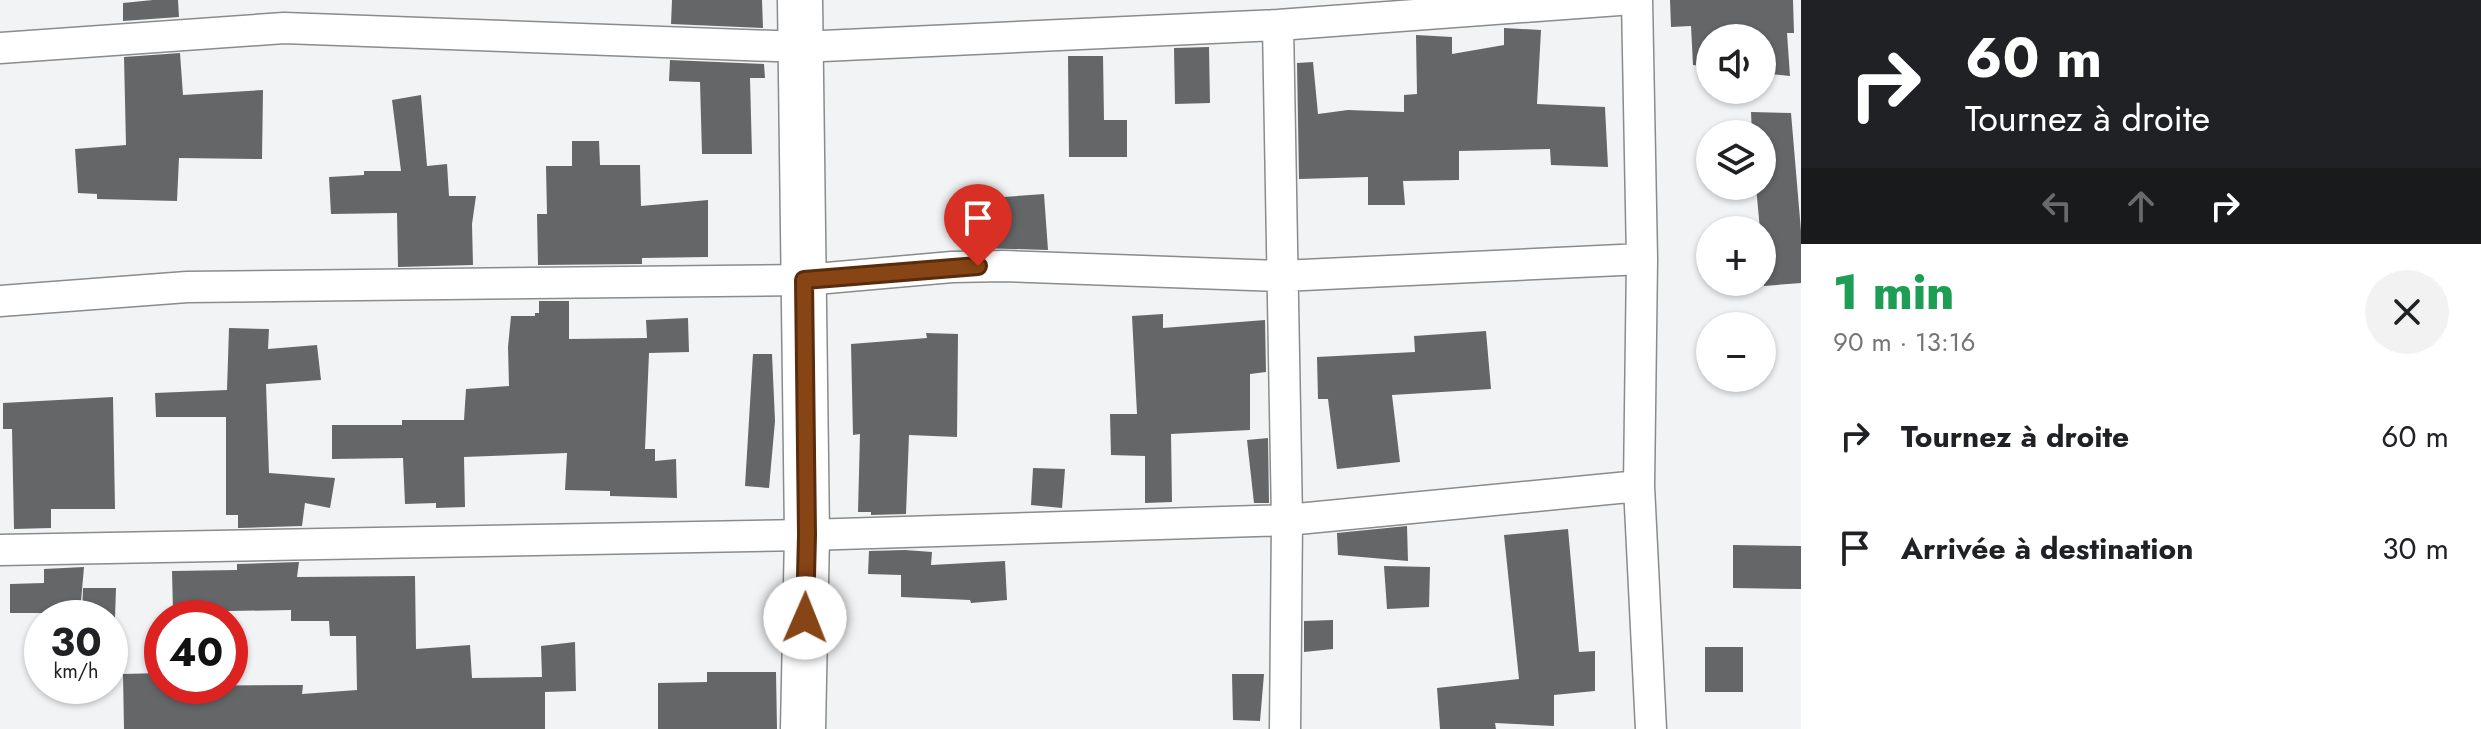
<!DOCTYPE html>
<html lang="fr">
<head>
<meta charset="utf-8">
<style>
	body { margin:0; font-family:Jost,sans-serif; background:#f2f2f2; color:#202124; height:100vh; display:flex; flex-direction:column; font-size:30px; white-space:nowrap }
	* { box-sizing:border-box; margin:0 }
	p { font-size:26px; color:#757577 }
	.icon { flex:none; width:44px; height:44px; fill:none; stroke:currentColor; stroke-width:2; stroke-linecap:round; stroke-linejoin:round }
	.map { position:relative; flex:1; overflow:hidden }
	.side { display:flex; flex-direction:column; background:#fff; width:680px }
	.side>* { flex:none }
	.guide { background:#202124; color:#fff; overflow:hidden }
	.controls { position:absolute; left:1696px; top:24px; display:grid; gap:16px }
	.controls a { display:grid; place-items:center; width:80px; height:80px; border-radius:50%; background:#fff; box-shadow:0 2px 6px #0004; font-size:40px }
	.speed { position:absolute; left:24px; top:600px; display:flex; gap:16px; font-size:40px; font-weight:700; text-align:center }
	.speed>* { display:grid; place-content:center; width:104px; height:104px; border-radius:50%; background:#fff; box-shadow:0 2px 6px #0004; line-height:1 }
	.speed small { font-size:20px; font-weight:400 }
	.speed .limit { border:12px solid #d22; background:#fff; color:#111 }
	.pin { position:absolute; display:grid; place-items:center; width:68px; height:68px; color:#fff; margin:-82px -34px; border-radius:50% 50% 50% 0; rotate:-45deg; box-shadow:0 0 8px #0007 }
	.pin .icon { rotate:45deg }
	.me { position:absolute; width:88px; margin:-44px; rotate:1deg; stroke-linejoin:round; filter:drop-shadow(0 0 6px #0008) }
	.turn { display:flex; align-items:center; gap:28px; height:168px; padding:0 32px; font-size:36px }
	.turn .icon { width:104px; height:104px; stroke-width:2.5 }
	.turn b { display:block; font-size:56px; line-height:68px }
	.lanes { display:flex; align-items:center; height:76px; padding:0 32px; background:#0003; justify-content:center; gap:40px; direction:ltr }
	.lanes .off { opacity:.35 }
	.round { display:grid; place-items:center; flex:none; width:84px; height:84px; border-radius:42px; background:#f2f2f2 }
	.headline { display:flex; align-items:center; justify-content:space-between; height:136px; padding:0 32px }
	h1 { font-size:48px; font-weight:800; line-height:60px; color:#1e9e55 }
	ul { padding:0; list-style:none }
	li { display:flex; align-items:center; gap:24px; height:112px; padding:0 32px }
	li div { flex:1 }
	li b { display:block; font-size:30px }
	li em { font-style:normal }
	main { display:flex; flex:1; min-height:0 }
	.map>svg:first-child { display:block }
	.building { fill:#656668 }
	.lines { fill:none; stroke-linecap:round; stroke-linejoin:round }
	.street-casing { stroke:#898b8c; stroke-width:33 }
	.secondary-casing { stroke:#898b8c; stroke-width:47 }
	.street { stroke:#fff; stroke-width:30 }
	.secondary { stroke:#fff; stroke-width:44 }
	.route-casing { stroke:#582c0d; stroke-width:20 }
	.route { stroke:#874414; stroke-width:14 }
</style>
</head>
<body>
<main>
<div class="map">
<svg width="1801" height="729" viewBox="0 0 1801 729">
	<rect width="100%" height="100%" fill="#f2f3f5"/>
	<path class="building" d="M153,0H178L179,17L123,21V3Z
		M672,0H762L763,28L671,24Z
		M1670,0H1793L1794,33H1787L1790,76L1762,73V38H1710V67L1693,65L1691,26L1671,27Z
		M1504,28L1541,30L1537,104L1605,107L1608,167L1551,165L1550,149L1459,151V180L1403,181L1405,205H1368V177L1299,179L1297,63L1313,62L1318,114L1348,110L1404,112V95L1417,94L1416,35L1452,37V54L1504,45Z
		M1209,47L1210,103L1175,104L1174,48Z
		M180,53L183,95L263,90L262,159L179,158L177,201L97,199V194L78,193L75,149L126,145L124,57Z
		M1068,56H1103L1104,120H1127V157H1069Z
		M670,60L764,64L765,78H750L752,154H702L700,82L669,81Z
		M421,95L427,166L447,164L449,196H476L472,224L473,265L398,267L397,213L331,214L329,177L364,175V171H401L392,100Z
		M1751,112L1791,113L1801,231V283L1764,286L1762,230H1760L1756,186H1762V134H1752Z
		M572,141H599L600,165H640L641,206L708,200V257L642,258V264L538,265L537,214H547L546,166H572Z
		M1044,194L1048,250L979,248L976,199Z
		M539,301H569V339L647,338L646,320L688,318L689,352L649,353L645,449H655V461L676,459L677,498L610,496V491L565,490L567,453L464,457L465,507L436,508V503L405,504L403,458L332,459V425H402V420H464L466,389L509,386L508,347L511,316H535V313H539Z
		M1163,314V328L1265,320L1266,372L1250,374V430L1171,434L1172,502L1145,503V456L1111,455L1110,414H1137L1132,316Z
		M229,328L269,329L268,349L317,345L321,380L266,384L269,473L335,478L330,508L305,503L302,526L238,528V515H226V417H156L155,393L227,390Z
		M1486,331L1491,389L1392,395L1400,462L1337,469L1328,399H1318L1317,357L1415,352L1414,336Z
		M926,333L958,334L957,437L909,435L906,514L871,515V512H858L860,434L853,435L851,344L927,338Z
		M753,354H772L775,421L769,488L745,486Z
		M113,397L115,509H51V528L14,529L12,429H3V403Z
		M1268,438L1269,503H1254L1247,440Z
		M1033,468L1065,469L1062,508L1031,505Z
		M1407,526L1408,561L1338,555L1337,533Z
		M1568,529L1579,652L1595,651V691L1554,695V726L1495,723L1496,729H1440L1437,688L1519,679L1504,535Z
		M1733,545L1801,546V589L1733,588Z
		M905,550L932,552L931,565L1005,561L1007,600L971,603L970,600L901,597V575L868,574L869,551Z
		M299,562L297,577L415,576L416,649L470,645L472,678L542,677L541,646L575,642L576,691L545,692V729H124L123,674L162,673V686L303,685L302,694L357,690L356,636H330L329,621H291V610L173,612L172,571L237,570V564Z
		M1384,566L1430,567L1429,607L1387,609Z
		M84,567L80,613H10V584L44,583V569Z
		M83,588H116L115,618H82Z
		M1333,620V649L1304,652V621Z
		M1705,647H1743V692H1705Z
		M707,672H776L777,729H658V683L707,682Z
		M1232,674H1264L1260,721L1233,720Z"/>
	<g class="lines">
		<g class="street-casing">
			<path id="street" d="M1637,0L1642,259L1639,486L1651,729
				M1278,25L1287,520L1285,729
				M0,48L284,28L801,47L1278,25L1619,0
				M0,301L187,287L804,280L952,267L1004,266L1282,276L1642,259
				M0,550L807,535L1287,520L1639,486"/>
		</g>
		<g class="secondary-casing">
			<path id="secondary" d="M800,0L807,535L803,729"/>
		</g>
		<use href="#street" class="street"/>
		<use href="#secondary" class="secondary"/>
	</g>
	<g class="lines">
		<g class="route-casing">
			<path id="route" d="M805,618L807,535L804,280L978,266"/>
		</g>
		<use href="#route" class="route"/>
	</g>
</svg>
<div class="controls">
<a><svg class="icon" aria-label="sound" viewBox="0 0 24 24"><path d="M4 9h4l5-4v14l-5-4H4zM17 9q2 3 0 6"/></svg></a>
<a><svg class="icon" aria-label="layers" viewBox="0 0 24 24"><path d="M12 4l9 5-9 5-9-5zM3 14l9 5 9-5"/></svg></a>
<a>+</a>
<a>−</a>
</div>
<div class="speed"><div>30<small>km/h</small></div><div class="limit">40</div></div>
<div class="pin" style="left:978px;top:266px;background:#d93025"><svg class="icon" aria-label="arrive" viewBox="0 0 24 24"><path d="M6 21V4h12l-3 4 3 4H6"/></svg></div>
<svg class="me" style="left:805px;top:618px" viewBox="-20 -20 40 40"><circle r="19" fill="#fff"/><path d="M0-13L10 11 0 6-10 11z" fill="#874414"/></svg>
</div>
<section class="side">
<div class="guide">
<div class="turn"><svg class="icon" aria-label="right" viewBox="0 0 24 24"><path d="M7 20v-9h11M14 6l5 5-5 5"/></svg><div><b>60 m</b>Tournez à droite</div></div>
<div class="lanes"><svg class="icon off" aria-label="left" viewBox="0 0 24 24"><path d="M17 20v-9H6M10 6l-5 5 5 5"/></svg><svg class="icon off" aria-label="ahead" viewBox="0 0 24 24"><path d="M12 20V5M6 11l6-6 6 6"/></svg><svg class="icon" aria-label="right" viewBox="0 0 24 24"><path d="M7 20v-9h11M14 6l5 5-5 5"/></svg></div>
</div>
<div class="headline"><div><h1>1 min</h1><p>90 m · 13:16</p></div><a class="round"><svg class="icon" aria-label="close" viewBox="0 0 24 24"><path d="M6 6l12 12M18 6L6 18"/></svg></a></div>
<ul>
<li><svg class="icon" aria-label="right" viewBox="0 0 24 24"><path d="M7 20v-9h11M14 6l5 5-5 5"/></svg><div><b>Tournez à droite</b></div><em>60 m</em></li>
<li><svg class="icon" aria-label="arrive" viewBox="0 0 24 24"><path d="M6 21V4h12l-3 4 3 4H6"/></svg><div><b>Arrivée à destination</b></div><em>30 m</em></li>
</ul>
</section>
</main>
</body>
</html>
